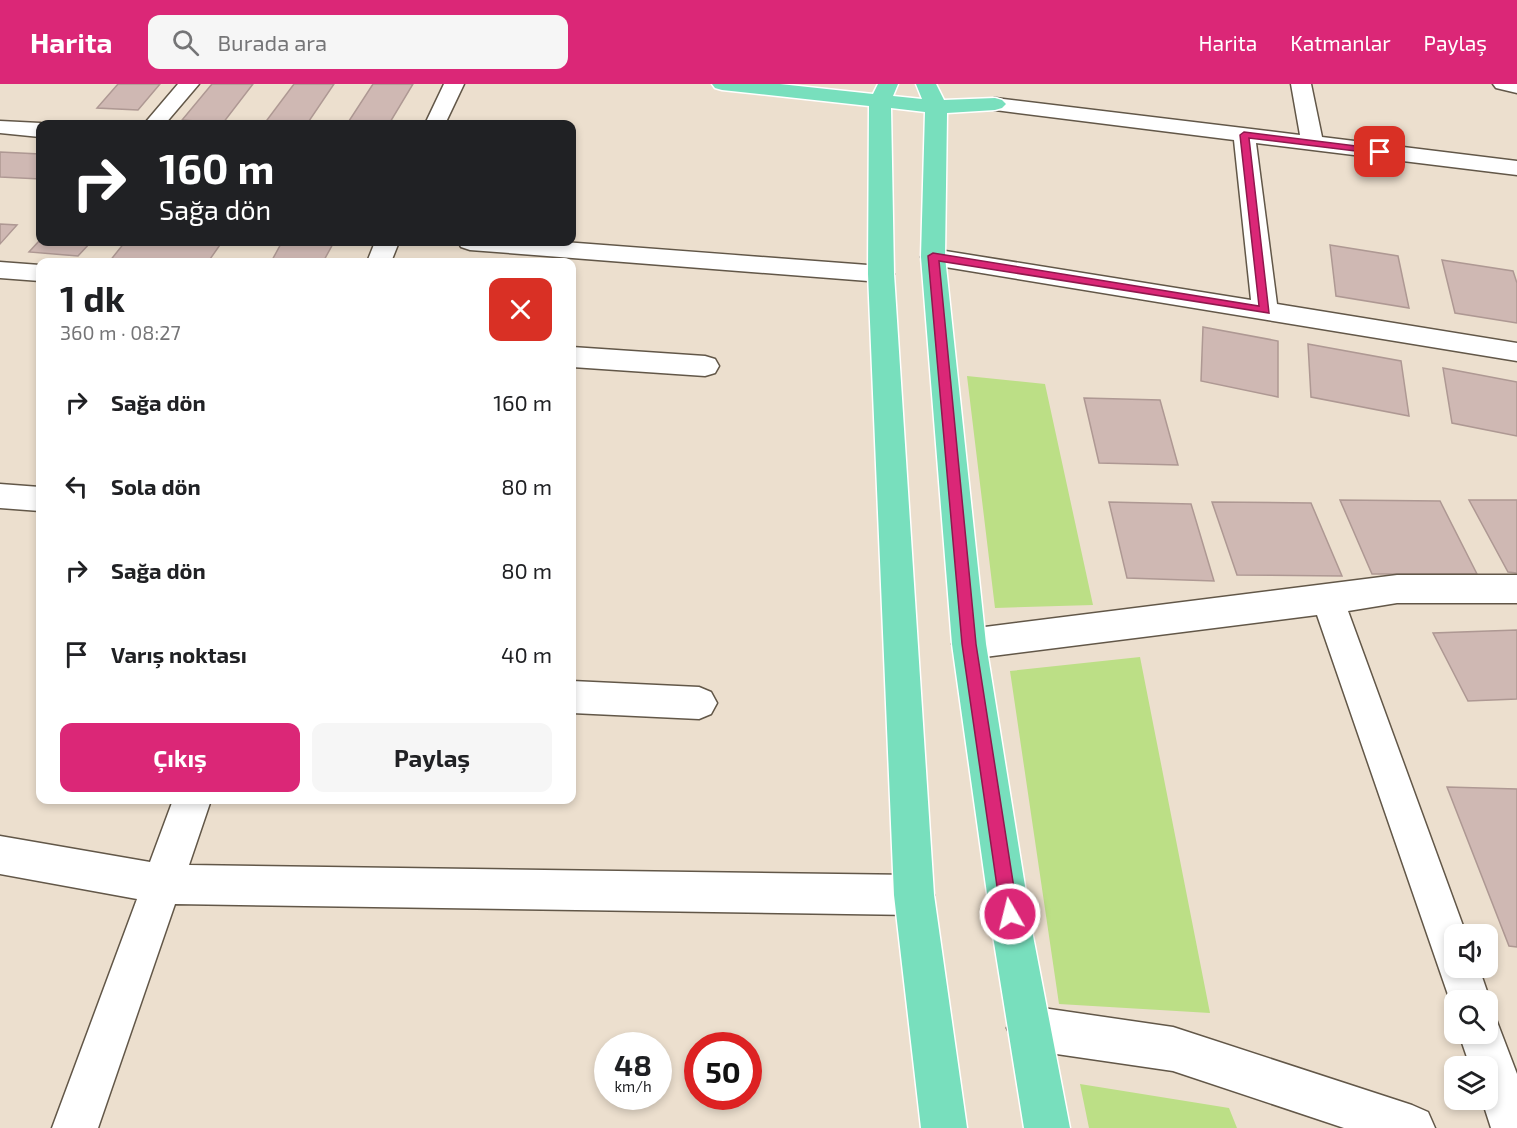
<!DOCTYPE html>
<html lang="tr">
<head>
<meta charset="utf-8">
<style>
	body { margin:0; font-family:"Exo 2",sans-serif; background:#f6f6f6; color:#202124; height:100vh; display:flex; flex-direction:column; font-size:22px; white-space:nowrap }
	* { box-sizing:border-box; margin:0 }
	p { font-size:20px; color:#757577 }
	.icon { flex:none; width:33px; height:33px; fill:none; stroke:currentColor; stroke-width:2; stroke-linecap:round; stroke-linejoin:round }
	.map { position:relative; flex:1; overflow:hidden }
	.details { position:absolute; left:36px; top:174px; width:540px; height:546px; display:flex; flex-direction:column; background:#fff; border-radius:12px; box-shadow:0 3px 9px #0003 }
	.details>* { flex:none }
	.guide { position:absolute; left:36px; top:36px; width:540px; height:126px; border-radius:12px; box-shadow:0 3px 9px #0003; background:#202124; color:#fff; overflow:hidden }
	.tools { position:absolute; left:1444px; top:840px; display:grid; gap:12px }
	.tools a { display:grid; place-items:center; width:54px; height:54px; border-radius:12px; background:#fff; box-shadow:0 3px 9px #0003; font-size:30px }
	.speed { position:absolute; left:594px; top:948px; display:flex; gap:12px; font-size:30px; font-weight:700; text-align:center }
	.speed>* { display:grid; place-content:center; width:78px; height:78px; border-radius:50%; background:#fff; box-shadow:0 3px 9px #0003; line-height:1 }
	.speed small { font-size:15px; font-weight:400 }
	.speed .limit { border:9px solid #d22; background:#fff; color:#111 }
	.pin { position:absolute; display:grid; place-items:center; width:51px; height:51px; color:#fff; margin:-26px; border-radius:12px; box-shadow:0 3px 9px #0006 }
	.me { position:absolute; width:66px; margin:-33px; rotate:352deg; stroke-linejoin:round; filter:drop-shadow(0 0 4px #0008) }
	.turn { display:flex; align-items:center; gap:21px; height:126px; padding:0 24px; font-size:27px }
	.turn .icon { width:78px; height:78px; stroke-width:2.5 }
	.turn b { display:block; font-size:42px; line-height:51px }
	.round { display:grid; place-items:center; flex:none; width:63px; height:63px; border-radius:12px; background:#f6f6f6 }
	.head { display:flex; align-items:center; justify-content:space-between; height:102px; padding:0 24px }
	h1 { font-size:36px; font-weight:700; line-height:45px }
	.primary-button { display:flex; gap:12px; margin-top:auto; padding:12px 24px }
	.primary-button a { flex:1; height:69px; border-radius:12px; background:#db2777; color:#fff; font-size:24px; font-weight:700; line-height:69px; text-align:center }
	.primary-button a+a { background:#f6f6f6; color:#202124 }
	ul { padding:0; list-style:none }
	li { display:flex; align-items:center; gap:18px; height:84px; padding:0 24px }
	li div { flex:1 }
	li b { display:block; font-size:22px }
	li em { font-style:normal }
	header { display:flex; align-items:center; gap:36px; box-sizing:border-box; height:84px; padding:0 30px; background:#db2777; color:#fff }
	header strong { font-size:28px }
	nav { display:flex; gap:33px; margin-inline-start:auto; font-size:21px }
	.search { width:420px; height:54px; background:#f6f6f6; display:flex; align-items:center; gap:15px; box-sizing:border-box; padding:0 21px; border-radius:12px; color:#757577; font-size:22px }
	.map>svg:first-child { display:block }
	.green { fill:#bcdf86 }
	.building { fill:#cfb8b3; stroke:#ae9893; stroke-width:1.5 }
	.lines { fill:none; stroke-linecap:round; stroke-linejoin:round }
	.minor-casing { stroke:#625748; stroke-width:3 }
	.major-casing { stroke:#fff; stroke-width:3 }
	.minor { fill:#fff; fill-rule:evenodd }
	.major { fill:#78dfbd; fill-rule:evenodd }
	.route { fill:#db2777; stroke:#8e194d; stroke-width:1.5 }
</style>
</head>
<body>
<header>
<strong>Harita</strong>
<div class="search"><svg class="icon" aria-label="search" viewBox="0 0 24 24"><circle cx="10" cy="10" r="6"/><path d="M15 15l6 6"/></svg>Burada ara</div>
<nav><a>Harita</a><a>Katmanlar</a><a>Paylaş</a></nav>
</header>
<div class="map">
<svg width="1517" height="1044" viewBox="0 0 1517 1044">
	<rect width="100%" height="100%" fill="#ecdfce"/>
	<path class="green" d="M967,292L1045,300L1093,521L995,524Z
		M1140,573L1210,929L1059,920L1010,587Z
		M1080,1000L1229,1024L1237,1044H1089Z"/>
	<path class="building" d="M118,0H160L138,26L97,24Z
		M212,0H253L223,39L182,36Z
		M294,0H334L307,40H264Z
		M373,0H413L389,40H347Z
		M0,68L40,70V95L0,93Z
		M0,140L17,141L0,160Z
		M40,156V158H91L78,172L29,168Z
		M125,158H222L208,178H109Z
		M282,158H334L323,178H271Z
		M1330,161L1398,172L1409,224L1336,212Z
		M1442,176L1513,187L1517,199V239L1455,229Z
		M1203,243L1278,257V313L1201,297Z
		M1308,260L1401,277L1409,332L1311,313Z
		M1443,284L1517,298V352L1452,339Z
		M1084,314L1160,316L1178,381L1099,379Z
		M1340,416L1440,417L1477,490H1372Z
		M1469,416H1517V489L1508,488Z
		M1109,418L1191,420L1214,497L1127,494Z
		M1212,418L1311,419L1342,492L1237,491Z
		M1517,546V615L1468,617L1433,549Z
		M1447,703L1517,705V863L1509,862Z"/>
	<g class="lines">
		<g class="minor-casing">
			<path id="minor" d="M178,0H199L165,40H144Z
				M444,0H464L445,40H425Z
				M1291,0H1311L1322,53L1517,77V91L1256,59L1277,220L1517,259V277L933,181L924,179L921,173L924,167L933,165L1251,216L1234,56L995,26L988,24L984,20L988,16L995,14L1300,51Z
				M1493,0H1517V9L1496,4Z
				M0,37L40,39L44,40H40V53L0,49Z
				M375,158H399L391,178H367Z
				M458,158H564L881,182L890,184L894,190L890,196L881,198L470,166L461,163Z
				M0,178L40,181V197L0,194Z
				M572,263L705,272L715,275L719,282L715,289L705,292L572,283Z
				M0,400L40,403V427L0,424Z
				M1397,491H1517V519H1397L1348,527L1466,850H1455V884H1479L1490,916L1488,921V916H1455V931L1317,531L969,575L957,571L952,560L957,549L969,545Z
				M572,597L699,603L711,608L717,619L711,630L699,635L572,629Z
				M173,716H211L189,781L914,791L928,797L934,811L928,825L914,831L175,820L98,1044H52L137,815L0,790V752L150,778Z
				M1029,922L1173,943L1412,1021L1428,1028L1435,1044H1344L1173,987L1029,966L1014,959L1007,944L1014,929Z
				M1488,931L1496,935L1517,990V1044H1491L1482,1016H1488V982H1470L1459,950H1488Z"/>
		</g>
		<g class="major-casing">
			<path id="major" d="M712,0H780L873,10L878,0H898L893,12L922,15L916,0H936L944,16L995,14L1002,16L1006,20L1002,24L995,26L947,29L945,173L986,560L1033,852L1070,1044H1024L993,852L952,560L921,173L925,28L891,24L894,190L934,811L967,1044H921L894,811L868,190L869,22L722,6L715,4Z"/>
		</g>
		<use href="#minor" class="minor"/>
		<use href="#major" class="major"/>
	</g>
	<path class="route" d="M1244,48L1380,65L1385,68L1380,70L1249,54L1269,229L939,177L976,560L1018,830L1016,836L1010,838L1004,836L1001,830L962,560L928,172L933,169L1259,222L1240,51Z"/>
</svg>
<div class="tools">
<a><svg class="icon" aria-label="sound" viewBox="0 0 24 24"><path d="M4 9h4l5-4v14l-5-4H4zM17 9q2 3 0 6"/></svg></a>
<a><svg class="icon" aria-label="search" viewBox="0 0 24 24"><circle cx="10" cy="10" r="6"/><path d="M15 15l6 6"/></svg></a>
<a><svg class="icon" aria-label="layers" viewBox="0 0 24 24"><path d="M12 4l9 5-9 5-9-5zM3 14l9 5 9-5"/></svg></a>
</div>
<div class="speed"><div>48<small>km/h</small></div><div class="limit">50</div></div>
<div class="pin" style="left:1380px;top:68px;background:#d93025"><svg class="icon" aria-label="arrive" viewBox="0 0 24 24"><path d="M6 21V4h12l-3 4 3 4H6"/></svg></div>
<svg class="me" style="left:1010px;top:830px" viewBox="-20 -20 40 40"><circle r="17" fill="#db2777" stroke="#fff" stroke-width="3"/><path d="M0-11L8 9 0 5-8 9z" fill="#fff"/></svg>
<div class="guide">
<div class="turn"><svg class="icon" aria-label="right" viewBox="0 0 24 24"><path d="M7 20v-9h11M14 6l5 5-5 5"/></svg><div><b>160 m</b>Sağa dön</div></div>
</div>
<section class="details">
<div class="head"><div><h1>1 dk</h1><p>360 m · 08:27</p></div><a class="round" style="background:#d93025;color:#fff"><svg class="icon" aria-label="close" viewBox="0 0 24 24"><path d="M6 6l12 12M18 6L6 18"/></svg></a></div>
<ul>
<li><svg class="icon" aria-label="right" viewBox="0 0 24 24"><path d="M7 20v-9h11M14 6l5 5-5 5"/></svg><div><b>Sağa dön</b></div><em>160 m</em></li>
<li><svg class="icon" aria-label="left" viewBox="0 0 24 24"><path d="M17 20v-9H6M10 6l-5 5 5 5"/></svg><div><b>Sola dön</b></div><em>80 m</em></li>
<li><svg class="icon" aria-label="right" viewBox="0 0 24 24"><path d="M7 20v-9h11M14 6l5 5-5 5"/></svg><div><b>Sağa dön</b></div><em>80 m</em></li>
<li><svg class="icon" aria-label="arrive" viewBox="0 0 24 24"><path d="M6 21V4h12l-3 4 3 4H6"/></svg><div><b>Varış noktası</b></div><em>40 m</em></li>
</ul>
<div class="primary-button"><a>Çıkış</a><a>Paylaş</a></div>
</section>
</div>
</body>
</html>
